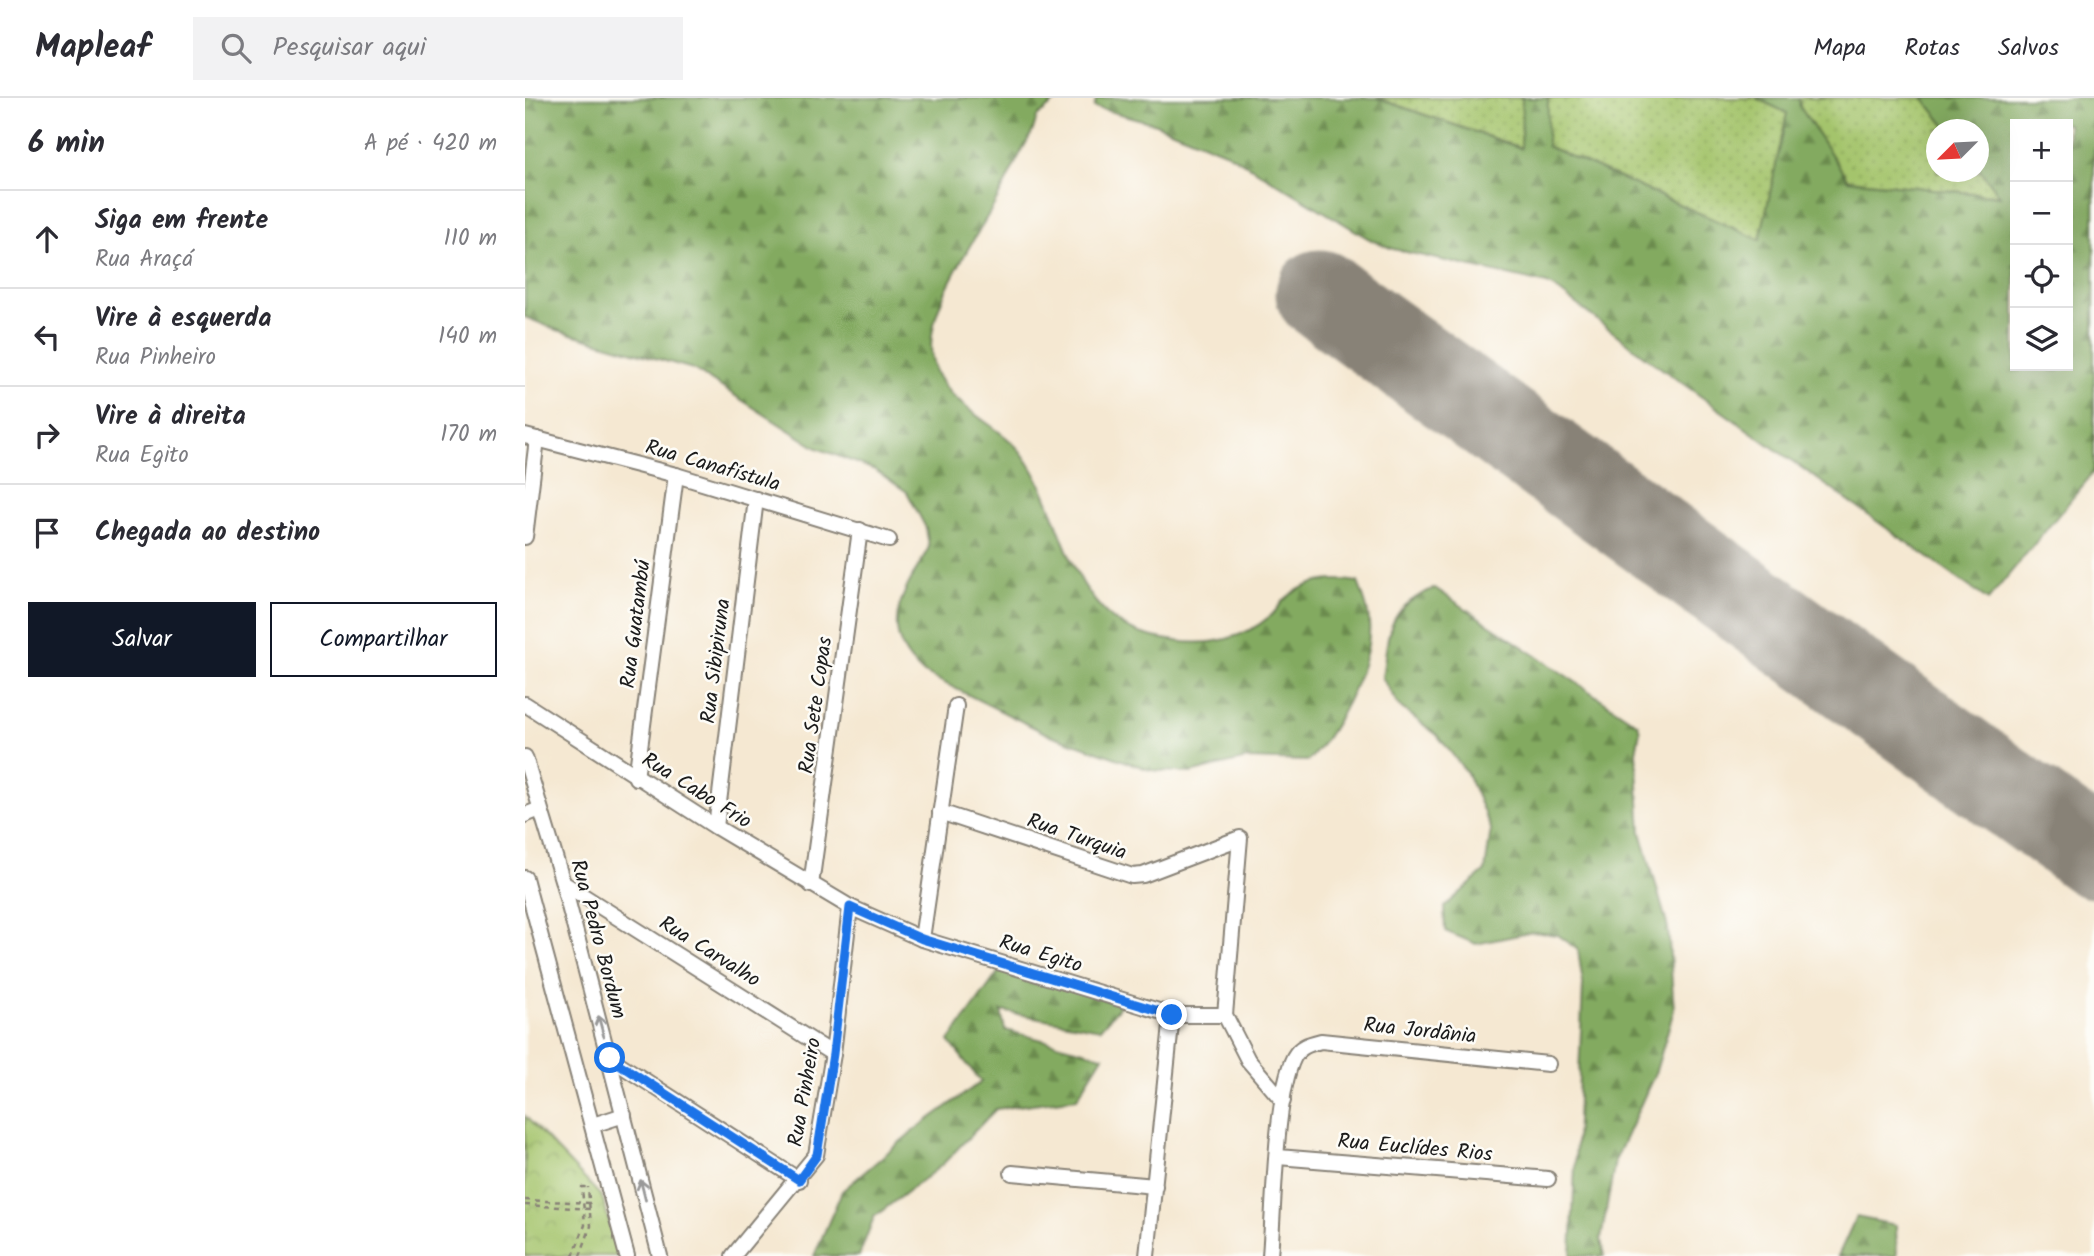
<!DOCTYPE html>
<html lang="pt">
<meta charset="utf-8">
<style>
body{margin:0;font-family:Kalam,sans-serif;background:#f2f2f3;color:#2b2b33}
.controls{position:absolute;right:21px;top:21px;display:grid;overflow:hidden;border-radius:0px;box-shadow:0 7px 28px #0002}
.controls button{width:63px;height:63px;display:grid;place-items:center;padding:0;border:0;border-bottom:2px solid #e1e1e2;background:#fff;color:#2b2b33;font:35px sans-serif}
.compass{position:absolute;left:1401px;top:21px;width:63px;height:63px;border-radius:50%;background:#fff;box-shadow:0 7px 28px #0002;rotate:246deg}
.stop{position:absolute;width:21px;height:21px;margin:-16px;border:5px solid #1a73e8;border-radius:50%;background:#fff}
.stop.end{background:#1a73e8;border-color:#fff;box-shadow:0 2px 7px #0008}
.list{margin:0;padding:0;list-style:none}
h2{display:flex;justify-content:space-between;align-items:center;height:91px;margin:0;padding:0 28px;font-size:30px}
h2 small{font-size:23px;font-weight:400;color:#7c7c81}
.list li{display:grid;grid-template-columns:46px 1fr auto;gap:21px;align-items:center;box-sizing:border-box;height:98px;padding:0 28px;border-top:2px solid #e1e1e2}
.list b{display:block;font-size:26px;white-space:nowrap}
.list p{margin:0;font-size:23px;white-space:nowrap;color:#7c7c81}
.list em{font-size:23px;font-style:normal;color:#7c7c81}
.actions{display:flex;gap:14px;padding:21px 28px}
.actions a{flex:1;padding:16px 0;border:2px solid #111827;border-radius:0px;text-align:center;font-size:24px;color:#111827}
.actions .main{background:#111827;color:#fff}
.icon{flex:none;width:38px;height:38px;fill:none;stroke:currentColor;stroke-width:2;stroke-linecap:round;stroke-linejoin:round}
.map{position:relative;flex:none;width:1569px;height:1158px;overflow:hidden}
header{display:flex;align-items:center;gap:42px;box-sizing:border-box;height:98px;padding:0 35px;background:#fff;border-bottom:2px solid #e1e1e2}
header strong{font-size:33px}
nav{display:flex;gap:38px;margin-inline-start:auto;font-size:24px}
.search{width:490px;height:63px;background:#f2f2f3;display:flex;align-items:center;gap:18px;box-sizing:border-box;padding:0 24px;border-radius:0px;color:#7c7c81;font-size:26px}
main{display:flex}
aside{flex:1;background:#fff}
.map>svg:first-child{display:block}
.grass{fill:url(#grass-dots);stroke:#607044;stroke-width:2}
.forest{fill:url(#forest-firs);stroke:#50633e;stroke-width:2;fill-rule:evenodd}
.park{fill:url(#park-crowns);stroke:#607044;stroke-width:2}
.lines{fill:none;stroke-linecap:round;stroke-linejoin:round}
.runway{stroke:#888277;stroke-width:89}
.minor-casing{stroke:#888277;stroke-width:18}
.path{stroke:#888277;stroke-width:2.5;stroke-dasharray:5 5;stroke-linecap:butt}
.minor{stroke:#fff;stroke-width:14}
.oneway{stroke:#999}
.route{stroke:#1a73e8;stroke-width:9}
.labels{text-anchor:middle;stroke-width:5;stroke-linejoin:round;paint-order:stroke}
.street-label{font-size:21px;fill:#1c1c1c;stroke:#fdfcf7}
</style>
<header>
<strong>Mapleaf</strong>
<div class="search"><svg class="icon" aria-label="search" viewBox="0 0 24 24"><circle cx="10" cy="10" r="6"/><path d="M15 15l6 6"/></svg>Pesquisar aqui</div>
<nav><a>Mapa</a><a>Rotas</a><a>Salvos</a></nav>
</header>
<main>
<aside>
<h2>6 min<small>A pé · 420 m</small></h2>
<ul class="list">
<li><svg class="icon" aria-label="ahead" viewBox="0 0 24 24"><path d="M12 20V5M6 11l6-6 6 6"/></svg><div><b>Siga em frente</b><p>Rua Araçá</p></div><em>110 m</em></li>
<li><svg class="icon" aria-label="left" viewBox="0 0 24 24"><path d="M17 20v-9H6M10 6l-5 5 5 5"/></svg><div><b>Vire à esquerda</b><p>Rua Pinheiro</p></div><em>140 m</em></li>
<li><svg class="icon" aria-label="right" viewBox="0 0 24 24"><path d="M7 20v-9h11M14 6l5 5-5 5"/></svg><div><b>Vire à direita</b><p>Rua Egito</p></div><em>170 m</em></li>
<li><svg class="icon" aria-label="arrive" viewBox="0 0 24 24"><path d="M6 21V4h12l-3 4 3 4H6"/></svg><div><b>Chegada ao destino</b></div></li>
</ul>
<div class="actions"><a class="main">Salvar</a><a>Compartilhar</a></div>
</aside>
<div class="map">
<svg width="1569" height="1158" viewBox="0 0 1569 1158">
<defs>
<pattern id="grass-dots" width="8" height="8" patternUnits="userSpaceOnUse" patternTransform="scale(1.75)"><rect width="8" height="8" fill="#a4c46c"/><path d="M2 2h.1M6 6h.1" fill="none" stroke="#8da85d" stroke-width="1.8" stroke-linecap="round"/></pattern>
<pattern id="forest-firs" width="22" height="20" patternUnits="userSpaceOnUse" patternTransform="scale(1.75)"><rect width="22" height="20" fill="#83aa60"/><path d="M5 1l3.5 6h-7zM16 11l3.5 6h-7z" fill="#6a8a4e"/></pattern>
<pattern id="park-crowns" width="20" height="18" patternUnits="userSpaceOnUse" patternTransform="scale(1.75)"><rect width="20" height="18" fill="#a4c46c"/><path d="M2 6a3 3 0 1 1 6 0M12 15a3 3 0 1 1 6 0" fill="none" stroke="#8da85d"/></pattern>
</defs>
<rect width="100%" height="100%" fill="#fdfcf7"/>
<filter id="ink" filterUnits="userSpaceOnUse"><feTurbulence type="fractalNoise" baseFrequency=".0143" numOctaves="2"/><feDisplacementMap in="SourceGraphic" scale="14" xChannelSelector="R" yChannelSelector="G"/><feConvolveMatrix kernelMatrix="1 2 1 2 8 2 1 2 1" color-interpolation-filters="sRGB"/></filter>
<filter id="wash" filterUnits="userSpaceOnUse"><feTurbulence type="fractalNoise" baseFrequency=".00686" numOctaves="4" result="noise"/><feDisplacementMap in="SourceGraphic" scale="28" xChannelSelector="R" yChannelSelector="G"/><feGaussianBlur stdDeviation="1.57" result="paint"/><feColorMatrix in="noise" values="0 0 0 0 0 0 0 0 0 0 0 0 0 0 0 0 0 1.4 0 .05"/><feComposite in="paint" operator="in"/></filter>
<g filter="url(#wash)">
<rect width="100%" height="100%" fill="#f5e8d2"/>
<g class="grass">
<polygon points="851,0 997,0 997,50"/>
<polygon points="1023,0 1231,0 1263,15 1235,142 1021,48"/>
<polygon points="1274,0 1398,0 1423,31 1412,32 1412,74 1454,74 1454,70 1476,98 1323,82 1275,9"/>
</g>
<g class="forest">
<path d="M0,0H535L512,19L507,35C493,57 483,82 470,105C448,146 399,211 407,260C414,307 474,323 499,358C533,405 538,472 579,513C597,532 626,540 651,543C685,548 719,541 745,518C751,514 754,507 759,502C780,483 806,479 833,484C840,502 846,518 844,537C842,575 808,637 783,663L722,661L665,675L625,672L520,635L397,574C349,530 380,494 404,449L401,430L382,394L350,372L292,350L168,271L32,232L0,219Z"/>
<path d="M572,0H851L996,50L997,0H1023L1022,48L1235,142L1262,15L1231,0H1274L1275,9L1323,82L1475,98L1454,70V32L1423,31L1398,0H1569V374L1463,502L1126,263L1034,193L1022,186L868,151L846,142L702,55L628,25L569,9ZM1543,26V268H1490V26Z"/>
<path d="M910,490L1113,626L1115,633L1111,654L1116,734L1143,830L1149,912L1131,973L1090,1063L1076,1141L1079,1158H1046L1058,886L1053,852L1033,837L1008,834L951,846L920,833L919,809L960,773L966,731L942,675L912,637L874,608L857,580C864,533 861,510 910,490Z"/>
<polygon points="478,868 596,907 575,931 476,913 480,932 578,958 552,1000 471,1011 417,1067 349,1119 334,1158 289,1158 317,1093 388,1033 456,984 424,943"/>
<polygon points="1331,1119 1371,1127 1372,1158 1313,1158"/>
</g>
<polygon class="park" points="0,1018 77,1099 94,1158 0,1158"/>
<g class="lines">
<polyline class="runway" points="795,196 1569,756"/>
</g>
</g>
<g filter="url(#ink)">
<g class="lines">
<g class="minor-casing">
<g id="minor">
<polyline points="0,338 151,377 364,442"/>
<polyline points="0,439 12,341"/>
<polyline points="0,606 191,729 325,809 397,841 647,917 700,917"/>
<polyline points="0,659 38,785 135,1158"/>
<polyline points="111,680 151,377"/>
<polyline points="415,714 607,778 618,777 715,740 700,917 723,962 758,1003"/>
<polyline points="0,717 15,711"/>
<polyline points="191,729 231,401"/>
<polyline points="0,780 102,1158"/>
<polyline points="38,785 308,956"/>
<polyline points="286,787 335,432"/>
<polyline points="397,841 431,608"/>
<polyline points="85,960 274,1082"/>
<polyline points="68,1027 99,1017"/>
<polyline points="753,1059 1023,1081"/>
<polyline points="487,1075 630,1088"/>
<polyline points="208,1158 291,1057 308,956 325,809"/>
<polyline points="622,1158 647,917"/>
<path d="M745,1158C749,1112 750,996 769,959C775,948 784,946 796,943L1023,966"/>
</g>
</g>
<g class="path">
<polyline points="0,1102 65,1105"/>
<polyline points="0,1107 66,1111"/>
<polyline points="48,1158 60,1127 57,1089 63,1089"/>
<polyline points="55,1158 66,1128 63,1089"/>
</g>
<use href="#minor" class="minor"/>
</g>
<defs><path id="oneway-shaft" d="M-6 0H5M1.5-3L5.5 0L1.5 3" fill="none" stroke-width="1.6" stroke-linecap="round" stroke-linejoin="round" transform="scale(1.75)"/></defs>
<g class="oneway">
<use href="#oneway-shaft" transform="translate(76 928) rotate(-105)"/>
<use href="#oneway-shaft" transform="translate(118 1092) rotate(-104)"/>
</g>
</g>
<g class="lines" filter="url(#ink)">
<polyline class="route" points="85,960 274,1082 292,1057 308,956 325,809 397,841 647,917"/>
</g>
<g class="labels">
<g class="street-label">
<text transform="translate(188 367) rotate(16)" y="7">Rua Canafístula</text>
<text transform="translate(110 526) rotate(-83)" y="7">Rua Guatambú</text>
<text transform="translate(190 563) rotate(-83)" y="7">Rua Sibipiruna</text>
<text transform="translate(290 607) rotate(-82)" y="7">Rua Sete Copas</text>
<text transform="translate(172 692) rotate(32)" y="7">Rua Cabo Frio</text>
<text transform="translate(552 738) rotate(19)" y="7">Rua Turquia</text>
<text transform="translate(74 841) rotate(75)" y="7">Rua Pedro Bordum</text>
<text transform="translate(185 853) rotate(32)" y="7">Rua Carvalho</text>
<text transform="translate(516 855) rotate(17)" y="7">Rua Egito</text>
<text transform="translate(895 932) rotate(6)" y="7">Rua Jordânia</text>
<text transform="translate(279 994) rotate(-80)" y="7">Rua Pinheiro</text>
<text transform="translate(890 1049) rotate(5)" y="7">Rua Euclídes Rios</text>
</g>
</g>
</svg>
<div class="controls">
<button>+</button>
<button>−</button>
<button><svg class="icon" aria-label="locate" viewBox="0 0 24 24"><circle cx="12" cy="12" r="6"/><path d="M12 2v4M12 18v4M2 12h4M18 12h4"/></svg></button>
<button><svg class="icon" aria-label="layers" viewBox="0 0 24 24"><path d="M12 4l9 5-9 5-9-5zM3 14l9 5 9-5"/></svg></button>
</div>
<svg class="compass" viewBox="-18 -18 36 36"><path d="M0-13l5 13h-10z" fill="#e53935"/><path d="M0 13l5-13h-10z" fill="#7c7c81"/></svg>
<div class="stop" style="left:85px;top:960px"></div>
<div class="stop end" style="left:647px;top:917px"></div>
</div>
</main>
